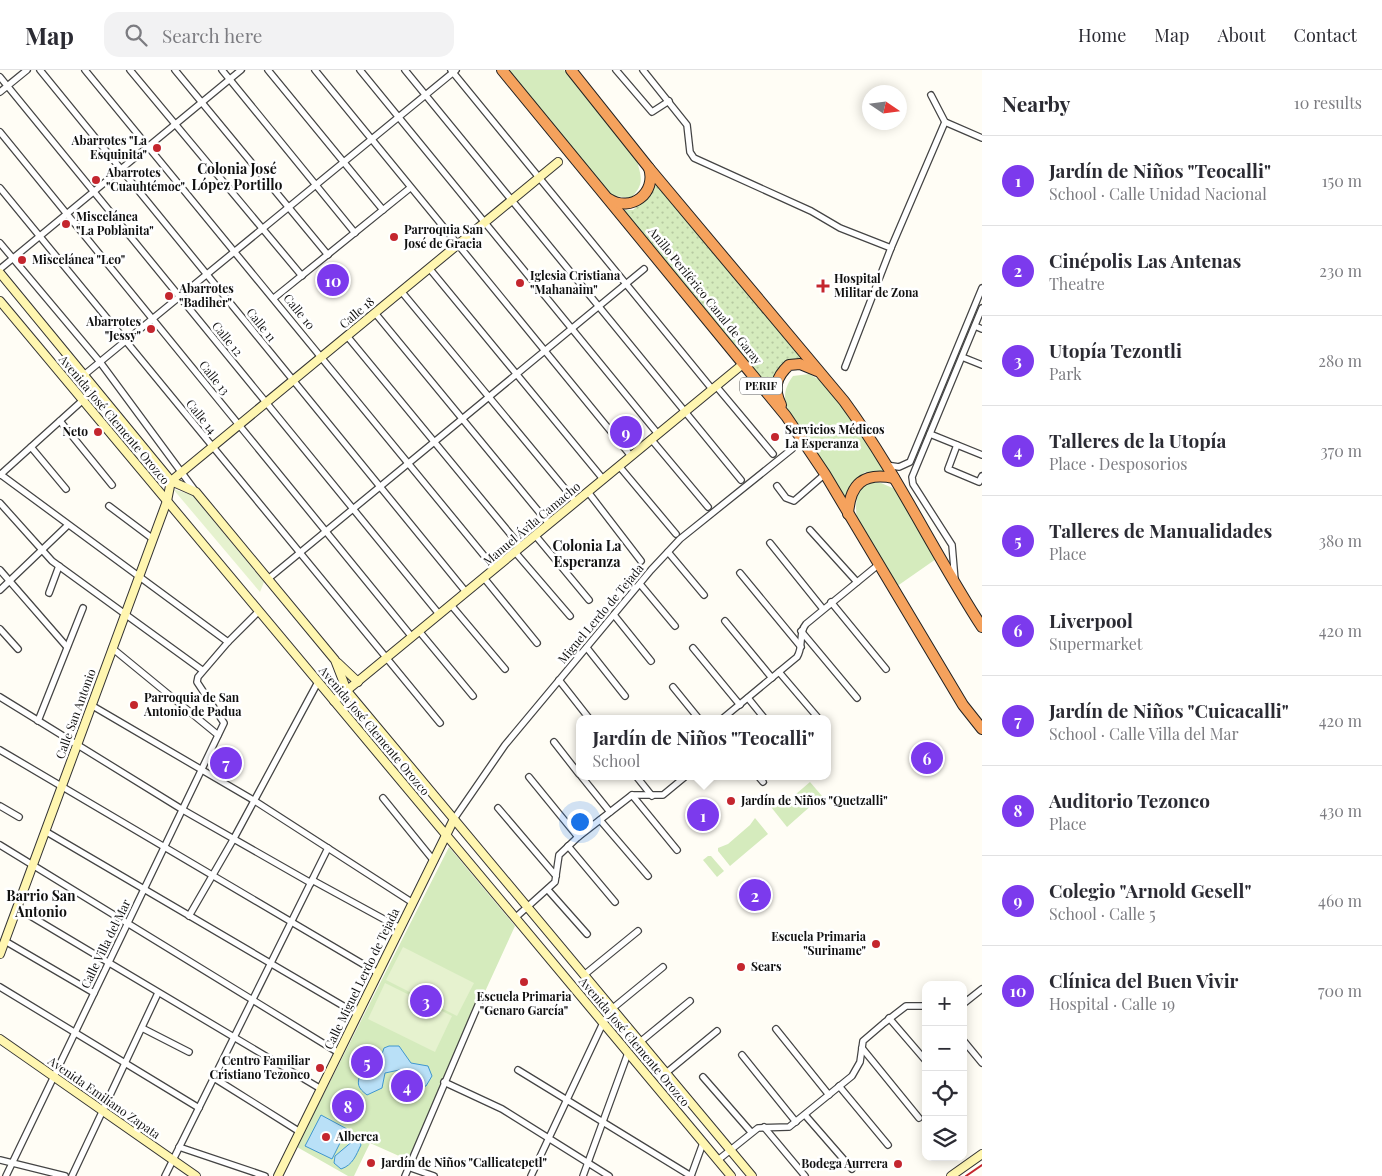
<!DOCTYPE html>
<meta charset="utf-8">
<style>
body{margin:0;font-family:"Playfair Display",serif;background:#f2f2f3;color:#2b2b33}
.controls{position:absolute;right:15px;bottom:15px;display:grid;overflow:hidden;border-radius:10px;box-shadow:0 2px 12px #0003}
.controls button{width:45px;height:45px;display:grid;place-items:center;padding:0;border:0;border-bottom:1px solid #e1e1e2;background:#fff;color:#2b2b33;font:25px sans-serif}
.compass{position:absolute;left:862px;top:15px;width:45px;height:45px;border-radius:50%;background:#fff;box-shadow:0 2px 12px #0003;rotate:103deg}
.you{position:absolute;left:579px;top:751px;width:18px;height:18px;margin:-12px;border:4px solid #fff;border-radius:50%;background:#1a73e8;box-shadow:0 0 0 8px #1a73e833}
.badge{display:grid;place-items:center;width:32px;height:32px;border-radius:50%;background:#7c3aed;color:#fff;font-size:16px;font-weight:700}
.pin{position:absolute;translate:-50% -50%;border:2px solid #fff;box-shadow:0 1px 5px #0006}
.popup{position:absolute;left:576px;top:645px;width:255px;height:65px;box-sizing:border-box;display:grid;place-content:center;border-radius:10px;background:#fff;filter:drop-shadow(0 1px 4px #0005);font-size:16px;white-space:nowrap;color:#7c7c81}
.popup b{font-size:19px;color:#2b2b33}
.popup::after{content:'';position:absolute;left:50%;top:100%;margin-left:-10px;border:10px solid transparent;border-top-color:#fff}
.list{margin:0;padding:0;list-style:none}
h2{display:flex;justify-content:space-between;align-items:center;height:65px;margin:0;padding:0 20px;font-size:21px}
h2 small{font-size:16px;font-weight:400;color:#7c7c81}
.list li{display:grid;grid-template-columns:32px 1fr auto;gap:15px;align-items:center;box-sizing:border-box;height:90px;padding:0 20px;border-top:1px solid #e1e1e2}
.list b{display:block;font-size:19px;white-space:nowrap}
.list p{margin:0;font-size:16px;white-space:nowrap;color:#7c7c81}
.list em{font-size:16px;font-style:normal;color:#7c7c81}
.icon{flex:none;width:28px;height:28px;fill:none;stroke:currentColor;stroke-width:2;stroke-linecap:round;stroke-linejoin:round}
.map{position:relative;flex:none;width:982px;height:1106px;overflow:hidden}
header{display:flex;align-items:center;gap:30px;box-sizing:border-box;height:70px;padding:0 25px;background:#fff;border-bottom:1px solid #e1e1e2}
header strong{font-size:24px}
nav{display:flex;gap:28px;margin-inline-start:auto;font-size:18px}
.search{width:350px;height:45px;background:#f2f2f3;display:flex;align-items:center;gap:12px;box-sizing:border-box;padding:0 18px;border-radius:15px;color:#7c7c81;font-size:19px}
main{display:flex}
aside{flex:1;background:#fff}
.map>svg:first-child{display:block}
.grass{fill:url(#grass-dots)}
.park{fill:#d5ebbd}
.pitch{fill:#e6f2cf}
.water{fill:#b9e0f7;stroke:#3f96cf}
.lines{fill:none;stroke-linecap:round;stroke-linejoin:round}
.street-casing{stroke:#444;stroke-width:8}
.secondary-casing{stroke:#333;stroke-width:10}
.highway-casing{stroke:#222;stroke-width:12}
.street{stroke:#fff;stroke-width:5.5}
.secondary{stroke:#fff6b0;stroke-width:8}
.highway{stroke:#f5a25d;stroke-width:10}
.rail{stroke:#c4262e;stroke-width:2}
.poi-dot{fill:#c4262e;stroke:#fff;stroke-width:2}
.labels{text-anchor:middle;stroke-width:5;stroke-linejoin:round;paint-order:stroke}
.shield{fill:#fff;stroke:#585858;stroke-width:1}
.shield-label{font-size:11px;font-weight:bold;fill:#111}
.poi-label{font-size:12px;font-weight:bold;fill:#111;stroke:#fff;text-anchor:start}
.street-label{font-size:12px;fill:#111;stroke:#fff}
.neighbourhood-label{font-size:14px;font-weight:bold;fill:#111;stroke:#fff}
</style>
<header>
<strong>Map</strong>
<div class="search"><svg class="icon" aria-label="search" viewBox="0 0 24 24"><circle cx="10" cy="10" r="6"/><path d="M15 15l6 6"/></svg>Search here</div>
<nav><a>Home</a><a>Map</a><a>About</a><a>Contact</a></nav>
</header>
<main>
<div class="map">
<svg width="982" height="1106" viewBox="0 0 982 1106">
<defs>
<pattern id="grass-dots" width="8" height="8" patternUnits="userSpaceOnUse" patternTransform="scale(1.25)"><rect width="8" height="8" fill="#d5ebbd"/><path d="M2 2h.1M6 6h.1" fill="none" stroke="#b6c8a1" stroke-width="1.8" stroke-linecap="round"/></pattern>
</defs>
<rect width="100%" height="100%" fill="#fffdf5"/>
<path class="grass" d="M651,107L805,291L788,294L773,323L617,140H633C645,130 654,123 651,107Z"/>
<g class="park">
<path d="M502,0H564L637,91C642,109 644,114 631,128L607,125Z"/>
<path d="M809,304L823,312L864,366L887,404L884,402H865L852,415L846,431C831,409 786,352 785,327C785,319 788,313 793,306Z"/>
<path d="M866,412L881,413L895,419L936,489L893,519C876,491 838,442 866,412Z"/>
<polygon points="810,712 822,726 787,757 771,737 776,733 789,730"/>
<polygon points="755,748 768,764 730,796 718,781 718,778 728,774 750,755"/>
<polygon points="449,777 515,856 408,1090 370,1073 354,1106 348,1106 297,1077"/>
<polygon points="708,786 711,786 724,801 717,807 703,790"/>
</g>
<g class="pitch">
<polygon points="173,419 192,425 264,512 260,522"/>
<polygon points="403,877 474,913 457,946 386,910"/>
<polygon points="385,913 452,946 435,982 368,949"/>
</g>
<g class="water">
<path d="M389,976H399L411,993L428,996L432,1006L426,1016C406,1020 412,1009 404,999L385,1003L382,1018L367,1025C358,1018 356,1014 361,1003L378,996L384,978Z"/>
<polygon points="321,1045 347,1059 332,1089 305,1076"/>
<path d="M354,1070H359L361,1075C356,1085 353,1095 341,1099L334,1093L335,1086Z"/>
</g>
<g class="lines">
<g class="street-casing">
<g id="street">
<polyline points="40,0 466,522"/>
<polyline points="85,0 495,499"/>
<polyline points="130,0 302,206"/>
<polyline points="175,0 328,185"/>
<polyline points="222,0 355,163"/>
<polyline points="268,0 383,140"/>
<polyline points="315,0 631,386"/>
<polyline points="360,0 658,364"/>
<polyline points="405,0 741,410"/>
<polyline points="451,0 712,319"/>
<polyline points="616,0 652,42 669,31"/>
<polyline points="643,0 687,55 690,82 694,88 811,141 840,158 891,178"/>
<polyline points="0,7 439,544"/>
<polyline points="0,22 27,0"/>
<polyline points="931,25 945,52 982,68"/>
<polyline points="0,62 412,567"/>
<polyline points="0,118 440,653"/>
<polyline points="0,173 100,292 196,422"/>
<polyline points="429,198 603,409"/>
<polyline points="0,199 241,0"/>
<polyline points="401,221 576,432"/>
<polyline points="274,228 410,118"/>
<polyline points="375,243 549,454"/>
<polyline points="975,256 982,259"/>
<polyline points="347,266 521,477"/>
<polyline points="962,287 982,295"/>
<polyline points="845,297 891,178 945,52"/>
<polyline points="84,305 456,0"/>
<polyline points="716,316 773,384"/>
<polyline points="60,351 112,415"/>
<polyline points="930,364 982,385"/>
<polyline points="651,369 708,437"/>
<polyline points="957,375 948,399 979,412 982,406"/>
<polyline points="31,377 66,419"/>
<polyline points="886,395 899,397 910,392 982,218"/>
<polyline points="619,396 676,464"/>
<polyline points="0,404 228,572"/>
<polyline points="0,405 83,330"/>
<polyline points="777,416 786,428 794,431 825,404"/>
<polyline points="588,422 641,491"/>
<polyline points="0,433 52,491 202,600"/>
<polyline points="109,436 153,469"/>
<polyline points="810,460 857,512"/>
<polyline points="535,465 589,530"/>
<polyline points="770,473 823,539"/>
<polyline points="515,482 570,546"/>
<polyline points="668,482 704,525"/>
<polyline points="0,500 67,577"/>
<polyline points="740,503 801,577"/>
<polyline points="484,508 537,573"/>
<polyline points="268,509 644,199"/>
<polyline points="955,510 952,475 913,414 912,407 982,238"/>
<polyline points="640,514 675,556"/>
<polyline points="0,520 68,455"/>
<polyline points="49,523 59,496"/>
<polyline points="831,532 886,599"/>
<polyline points="451,535 505,599"/>
<polyline points="614,545 651,591"/>
<polyline points="725,551 772,608"/>
<polyline points="0,559 18,579"/>
<polyline points="419,561 473,626"/>
<polyline points="801,561 857,628"/>
<polyline points="112,578 218,665"/>
<polyline points="587,578 625,626"/>
<polyline points="693,578 740,635"/>
<polyline points="779,602 819,649"/>
<polyline points="559,610 588,647"/>
<polyline points="673,617 699,649"/>
<polyline points="0,627 183,740 311,813"/>
<polyline points="748,628 765,649"/>
<polyline points="91,635 255,731 413,833"/>
<path d="M722,649L797,587C804,576 798,563 806,554L878,495"/>
<polyline points="38,651 83,538"/>
<polyline points="554,672 579,704"/>
<polyline points="0,680 378,903"/>
<polyline points="581,706 610,742"/>
<polyline points="636,706 652,726"/>
<polyline points="758,706 763,712"/>
<polyline points="529,707 578,767"/>
<polyline points="632,725 677,780"/>
<polyline points="383,728 434,791"/>
<polyline points="0,736 19,747"/>
<polyline points="498,738 556,806"/>
<polyline points="454,749 505,675 651,500 680,469 792,379"/>
<polyline points="600,750 648,806"/>
<polyline points="45,761 357,944"/>
<polyline points="0,775 339,983"/>
<polyline points="568,776 615,832"/>
<polyline points="312,810 400,858"/>
<polyline points="548,820 587,864"/>
<polyline points="17,838 321,1019"/>
<polyline points="189,846 233,770 318,612"/>
<polyline points="515,848 555,812 559,785 578,767 632,725 663,725 686,706"/>
<polyline points="5,871 94,923"/>
<polyline points="584,905 638,861"/>
<polyline points="0,917 199,1038"/>
<polyline points="963,934 982,919"/>
<polyline points="613,938 663,897"/>
<polyline points="889,948 926,991"/>
<polyline points="142,958 189,982"/>
<polyline points="776,959 829,1025"/>
<polyline points="963,970 982,993"/>
<polyline points="640,972 690,931"/>
<polyline points="862,978 919,1048"/>
<polyline points="742,985 796,1052"/>
<polyline points="518,1000 691,1106"/>
<polyline points="666,1003 717,961"/>
<polyline points="703,1007 751,1062"/>
<polyline points="214,1008 300,1062"/>
<polyline points="444,1012 502,1039 609,1106"/>
<polyline points="839,1016 888,1075"/>
<polyline points="805,1045 852,1099"/>
<polyline points="764,1057 805,1106"/>
<polyline points="179,1077 265,1106"/>
<polyline points="0,1090 65,1106"/>
<polyline points="718,1090 758,1058 789,1057 852,1006 860,992 863,971 884,953 906,936 926,936"/>
<polyline points="408,1097 434,1106"/>
<polyline points="6,1106 224,653 197,612 198,607 228,572 259,541"/>
<polyline points="72,1106 158,923"/>
<polyline points="165,1106 328,778"/>
<polyline points="405,1106 482,926"/>
<polyline points="531,1106 603,953"/>
<polyline points="583,1106 628,983"/>
<polyline points="691,1106 703,1073"/>
</g>
</g>
<g class="secondary-casing">
<g id="secondary">
<polyline points="0,203 171,411 196,422 335,590 347,621 752,1106"/>
<polyline points="0,231 731,1106"/>
<polyline points="338,593 358,612"/>
<polyline points="334,631 743,294"/>
<polyline points="0,884 167,431 171,411 558,92"/>
<polyline points="0,969 196,1106"/>
<polyline points="278,1106 454,749"/>
<polyline points="951,1106 982,1084"/>
</g>
</g>
<g class="highway-casing">
<g id="highway">
<polyline points="502,0 786,346 825,404 963,635 982,659"/>
<path d="M571,0L649,98L844,331C896,402 934,483 982,557"/>
<path d="M609,129C631,143 657,123 649,98"/>
<path d="M781,335C773,318 776,307 789,295L800,294L817,301"/>
<path d="M848,444C850,414 863,402 894,408"/>
</g>
</g>
<use href="#street" class="street"/>
<use href="#secondary" class="secondary"/>
<use href="#highway" class="highway"/>
<polyline class="rail" points="966,1106 982,1095"/>
</g>
<g class="poi-dot">
<circle cx="157" cy="78" r="5"/>
<circle cx="96" cy="110" r="5"/>
<circle cx="66" cy="154" r="5"/>
<circle cx="394" cy="167" r="5"/>
<circle cx="22" cy="190" r="5"/>
<circle cx="520" cy="213" r="5"/>
<path d="M820.5 208.5h5v5h5v5h-5v5h-5v-5h-5v-5h5z"/>
<circle cx="169" cy="226" r="5"/>
<circle cx="151" cy="259" r="5"/>
<circle cx="98" cy="362" r="5"/>
<circle cx="775" cy="367" r="5"/>
<circle cx="134" cy="635" r="5"/>
<circle cx="731" cy="731" r="5"/>
<circle cx="876" cy="874" r="5"/>
<circle cx="741" cy="897" r="5"/>
<circle cx="524" cy="912" r="5"/>
<circle cx="320" cy="998" r="5"/>
<circle cx="326" cy="1067" r="5"/>
<circle cx="371" cy="1093" r="5"/>
<circle cx="898" cy="1094" r="5"/>
</g>
<g class="labels">
<rect class="shield" x="740" y="307.5" width="42" height="17" rx="4"/>
<g class="shield-label">
<text x="761" y="320">PERIF</text>
</g>
<g class="poi-label">
<text x="147" y="75" text-anchor="end">Abarrotes "La<tspan x="147" dy="14">Esquinita"</tspan></text>
<text x="106" y="107">Abarrotes<tspan x="106" dy="14">"Cuauhtémoc"</tspan></text>
<text x="76" y="151">Miscelánea<tspan x="76" dy="14">"La Poblanita"</tspan></text>
<text x="404" y="164">Parroquia San<tspan x="404" dy="14">José de Gracia</tspan></text>
<text x="32" y="194">Miscelánea "Leo"</text>
<text x="530" y="210">Iglesia Cristiana<tspan x="530" dy="14">"Mahanaim"</tspan></text>
<text x="834" y="213">Hospital<tspan x="834" dy="14">Militar de Zona</tspan></text>
<text x="179" y="223">Abarrotes<tspan x="179" dy="14">"Badiher"</tspan></text>
<text x="141" y="256" text-anchor="end">Abarrotes<tspan x="141" dy="14">"Jessy"</tspan></text>
<text x="785" y="364">Servicios Médicos<tspan x="785" dy="14">La Esperanza</tspan></text>
<text x="88" y="366" text-anchor="end">Neto</text>
<text x="144" y="632">Parroquia de San<tspan x="144" dy="14">Antonio de Padua</tspan></text>
<text x="741" y="735">Jardín de Niños "Quetzalli"</text>
<text x="866" y="871" text-anchor="end">Escuela Primaria<tspan x="866" dy="14">"Suriname"</tspan></text>
<text x="751" y="901">Sears</text>
<text x="524" y="931" text-anchor="middle">Escuela Primaria<tspan x="524" dy="14">"Genaro García"</tspan></text>
<text x="310" y="995" text-anchor="end">Centro Familiar<tspan x="310" dy="14">Cristiano Tezonco</tspan></text>
<text x="336" y="1071">Alberca</text>
<text x="381" y="1097">Jardín de Niños "Callicatepetl"</text>
<text x="888" y="1098" text-anchor="end">Bodega Aurrera</text>
</g>
<g class="street-label">
<text transform="translate(705 226) rotate(51)" y="4">Anillo Periférico Canal de Garay</text>
<text transform="translate(299 242) rotate(51)" y="4">Calle 10</text>
<text transform="translate(357 243) rotate(-40)" y="4">Calle 18</text>
<text transform="translate(261 255) rotate(51)" y="4">Calle 11</text>
<text transform="translate(227 269) rotate(51)" y="4">Calle 12</text>
<text transform="translate(214 308) rotate(51)" y="4">Calle 13</text>
<text transform="translate(201 347) rotate(51)" y="4">Calle 14</text>
<text transform="translate(114 350) rotate(50)" y="4">Avenida José Clemente Orozco</text>
<text transform="translate(532 454) rotate(-40)" y="4">Manuel Ávila Camacho</text>
<text transform="translate(601 544) rotate(-50)" y="4">Miguel Lerdo de Tejada</text>
<text transform="translate(76 644) rotate(-70)" y="4">Calle San Antonio</text>
<text transform="translate(374 661) rotate(50)" y="4">Avenida José Clemente Orozco</text>
<text transform="translate(106 874) rotate(-64)" y="4">Calle Villa del Mar</text>
<text transform="translate(362 909) rotate(-64)" y="4">Calle Miguel Lerdo de Tejada</text>
<text transform="translate(634 972) rotate(50)" y="4">Avenida José Clemente Orozco</text>
<text transform="translate(104 1028) rotate(35)" y="4">Avenida Emiliano Zapata</text>
</g>
<g class="neighbourhood-label">
<text x="237" y="104">Colonia José<tspan x="237" dy="16">López Portillo</tspan></text>
<text x="587" y="481">Colonia La<tspan x="587" dy="16">Esperanza</tspan></text>
<text x="41" y="831">Barrio San<tspan x="41" dy="16">Antonio</tspan></text>
</g>
</g>
</svg>
<div class="controls">
<button>+</button>
<button>−</button>
<button><svg class="icon" aria-label="locate" viewBox="0 0 24 24"><circle cx="12" cy="12" r="6"/><path d="M12 2v4M12 18v4M2 12h4M18 12h4"/></svg></button>
<button><svg class="icon" aria-label="layers" viewBox="0 0 24 24"><path d="M12 4l9 5-9 5-9-5zM3 14l9 5 9-5"/></svg></button>
</div>
<svg class="compass" viewBox="-18 -18 36 36"><path d="M0-13l5 13h-10z" fill="#e53935"/><path d="M0 13l5-13h-10z" fill="#7c7c81"/></svg>
<div class="you"></div>
<div class="pin badge" style="left:703px;top:745px">1</div>
<div class="popup"><b>Jardín de Niños &quot;Teocalli&quot;</b>School</div>
<div class="pin badge" style="left:755px;top:825px">2</div>
<div class="pin badge" style="left:426px;top:931px">3</div>
<div class="pin badge" style="left:407px;top:1016px">4</div>
<div class="pin badge" style="left:367px;top:992px">5</div>
<div class="pin badge" style="left:927px;top:688px">6</div>
<div class="pin badge" style="left:226px;top:693px">7</div>
<div class="pin badge" style="left:348px;top:1036px">8</div>
<div class="pin badge" style="left:626px;top:362px">9</div>
<div class="pin badge" style="left:333px;top:210px">10</div>
</div>
<aside>
<h2>Nearby<small>10 results</small></h2>
<ul class="list">
<li><span class="badge">1</span><div><b>Jardín de Niños &quot;Teocalli&quot;</b><p>School · Calle Unidad Nacional</p></div><em>150 m</em></li>
<li><span class="badge">2</span><div><b>Cinépolis Las Antenas</b><p>Theatre</p></div><em>230 m</em></li>
<li><span class="badge">3</span><div><b>Utopía Tezontli</b><p>Park</p></div><em>280 m</em></li>
<li><span class="badge">4</span><div><b>Talleres de la Utopía</b><p>Place · Desposorios</p></div><em>370 m</em></li>
<li><span class="badge">5</span><div><b>Talleres de Manualidades</b><p>Place</p></div><em>380 m</em></li>
<li><span class="badge">6</span><div><b>Liverpool</b><p>Supermarket</p></div><em>420 m</em></li>
<li><span class="badge">7</span><div><b>Jardín de Niños &quot;Cuicacalli&quot;</b><p>School · Calle Villa del Mar</p></div><em>420 m</em></li>
<li><span class="badge">8</span><div><b>Auditorio Tezonco</b><p>Place</p></div><em>430 m</em></li>
<li><span class="badge">9</span><div><b>Colegio &quot;Arnold Gesell&quot;</b><p>School · Calle 5</p></div><em>460 m</em></li>
<li><span class="badge">10</span><div><b>Clínica del Buen Vivir</b><p>Hospital · Calle 19</p></div><em>700 m</em></li>
</ul>
</aside>
</main>
